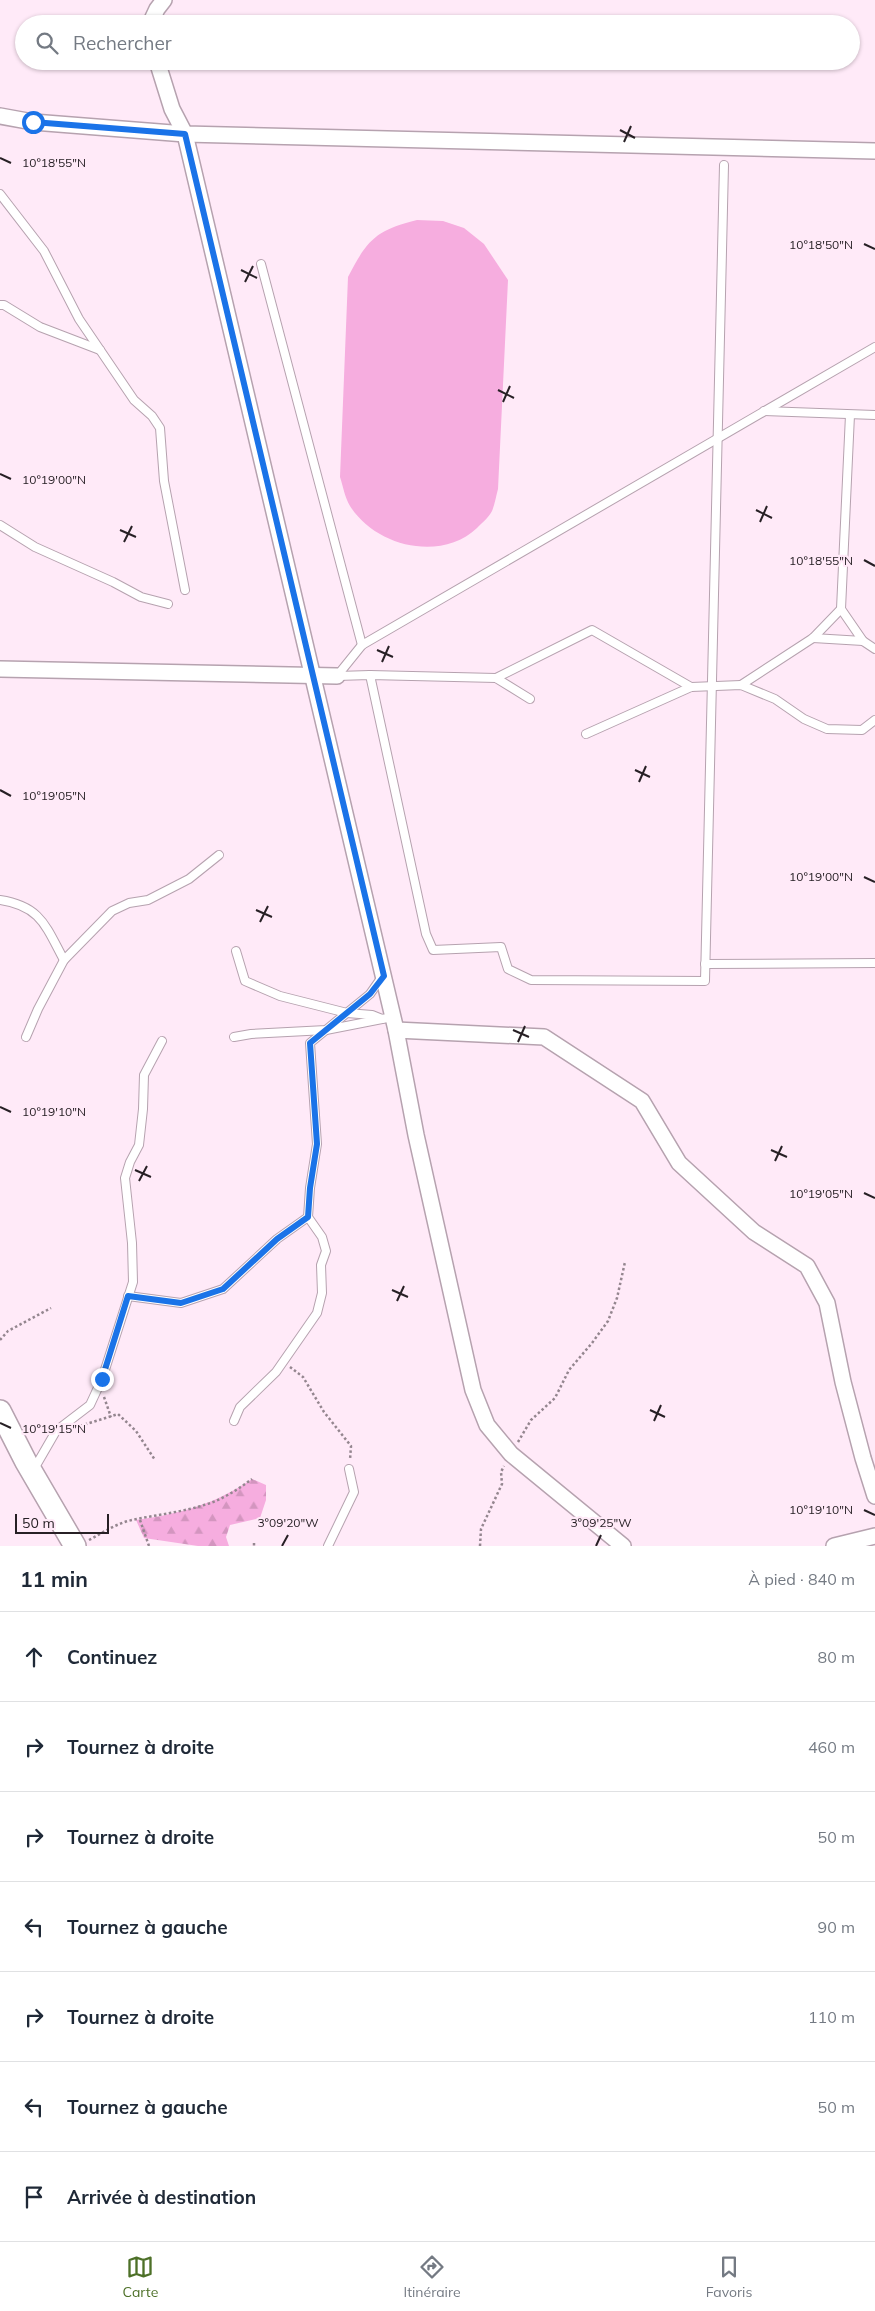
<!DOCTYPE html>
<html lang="fr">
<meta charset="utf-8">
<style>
body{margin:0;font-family:Mulish,sans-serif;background:#f6f6f7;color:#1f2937}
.scale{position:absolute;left:15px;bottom:12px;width:94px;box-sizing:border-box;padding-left:5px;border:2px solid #272025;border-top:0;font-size:14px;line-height:18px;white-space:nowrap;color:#272025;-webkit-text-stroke:4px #ffeaf8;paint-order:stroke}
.stop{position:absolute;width:15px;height:15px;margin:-11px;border:4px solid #1a73e8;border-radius:50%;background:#fff}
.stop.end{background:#1a73e8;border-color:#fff;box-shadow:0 1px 5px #0008}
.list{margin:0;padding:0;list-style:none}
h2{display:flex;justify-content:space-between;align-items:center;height:65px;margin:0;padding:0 20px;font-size:21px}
h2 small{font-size:16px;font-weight:400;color:#747a83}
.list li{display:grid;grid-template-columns:32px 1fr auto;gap:15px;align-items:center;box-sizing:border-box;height:90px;padding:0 20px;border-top:1px solid #e0e1e3}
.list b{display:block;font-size:19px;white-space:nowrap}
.list em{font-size:16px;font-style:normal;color:#747a83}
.icon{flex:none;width:28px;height:28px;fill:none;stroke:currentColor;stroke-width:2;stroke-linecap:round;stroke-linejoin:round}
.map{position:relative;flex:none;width:875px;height:1546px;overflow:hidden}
.search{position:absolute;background:#fff;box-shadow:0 1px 4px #0004;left:15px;right:15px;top:15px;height:55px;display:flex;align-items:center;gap:12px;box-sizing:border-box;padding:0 18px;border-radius:28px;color:#747a83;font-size:19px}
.sheet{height:695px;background:#fff}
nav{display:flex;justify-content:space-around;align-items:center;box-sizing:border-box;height:70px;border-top:1px solid #e0e1e3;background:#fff;font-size:14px;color:#747a83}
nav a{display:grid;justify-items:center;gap:2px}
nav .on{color:#4d7028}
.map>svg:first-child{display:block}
.forest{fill:url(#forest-firs)}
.green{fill:#f6addf}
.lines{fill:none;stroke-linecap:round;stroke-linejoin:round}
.service-casing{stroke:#b6a2af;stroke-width:10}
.minor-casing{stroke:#b6a2af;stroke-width:18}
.secondary-casing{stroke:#b6a2af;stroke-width:24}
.path{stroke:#94868f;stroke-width:2.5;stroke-dasharray:2.5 2.5;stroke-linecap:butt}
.service{stroke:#fff;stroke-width:8}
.minor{stroke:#fff;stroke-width:15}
.secondary{stroke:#fff;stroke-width:21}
.route{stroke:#1a73e8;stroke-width:6}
.ticks{fill:none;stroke:#272025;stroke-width:2}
.ticks-label{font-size:12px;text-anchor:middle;fill:#272025;stroke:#ffeaf8;stroke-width:4.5;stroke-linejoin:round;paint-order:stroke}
</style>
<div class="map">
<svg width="875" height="1546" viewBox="0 0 875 1546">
<defs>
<pattern id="forest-firs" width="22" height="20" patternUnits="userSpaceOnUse" patternTransform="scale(1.25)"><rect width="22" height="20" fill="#f6addf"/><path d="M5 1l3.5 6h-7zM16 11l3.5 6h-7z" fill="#d395bf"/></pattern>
</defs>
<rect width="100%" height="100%" fill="#ffeaf8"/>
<path class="forest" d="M252,1479L266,1485V1500L260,1518L230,1525L226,1537L229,1546H198L144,1538L136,1520C180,1514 215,1504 252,1479Z"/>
<path class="green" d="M417,220L443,221L464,228L484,244L508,280L498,489C496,496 495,504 492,511C489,517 482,523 477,528C441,562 376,547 350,506C345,498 343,486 340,477L348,277C367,240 376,230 417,220Z"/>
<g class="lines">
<g class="service-casing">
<g id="service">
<polyline points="0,194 44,251 79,319 134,400 152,416 160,428 164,481 185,590"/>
<polyline points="261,264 362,645"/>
<polyline points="0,305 4,305 40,327 100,350"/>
<polyline points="764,411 875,415"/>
<polyline points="850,415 841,609 863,641"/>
<polyline points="0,525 35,547 113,582 141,597 168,604"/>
<polyline points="813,638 863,641 875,649"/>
<polyline points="370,675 426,934 433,950 501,947 508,969 531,980 705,981 724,165"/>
<polyline points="337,676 362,645 875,347"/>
<polyline points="337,676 370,675 496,678 530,699"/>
<polyline points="496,678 592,630 691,687"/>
<polyline points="741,685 813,638 841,609"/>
<polyline points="586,734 691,687 741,685 775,699 804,719 827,729 862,730 875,720"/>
<path d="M0,900C41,906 46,927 64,960"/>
<polyline points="236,951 245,981 280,996 347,1013 372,1015 382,1019 393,1017"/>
<polyline points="705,964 875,963"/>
<polyline points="26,1037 38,1009 64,960 112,911 129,903 148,900 189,879 219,855"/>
<polyline points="234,1037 251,1034 326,1030 382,1019"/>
<polyline points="128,1296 181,1303 223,1289 277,1239 308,1217"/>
<polyline points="234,1421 240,1407 276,1372 317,1313 322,1293 321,1265 326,1251 322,1237 308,1217 310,1188 317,1144 310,1043 370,994 382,977"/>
<polyline points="34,1469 56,1431 90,1405 102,1379 133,1282 132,1243 125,1178 130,1162 139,1145 143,1109 144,1075 162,1041"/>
<polyline points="328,1546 354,1492 349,1469"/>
</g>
</g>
<g class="minor-casing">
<g id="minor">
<polyline points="150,24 157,9 164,0"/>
<polyline points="157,61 172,109 185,134 396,1030 416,1135 473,1390 487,1425 511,1454 623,1546"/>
<polyline points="0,116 33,122 185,134 875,151"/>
<polyline points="0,669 337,676"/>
<polyline points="396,1030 544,1037 642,1101 679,1163 754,1232 807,1266 827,1303 843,1382 863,1458 875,1496"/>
<polyline points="834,1546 875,1536"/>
</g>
</g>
<g class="secondary-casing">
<polyline id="secondary" points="0,1411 26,1462 75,1546"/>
</g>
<g class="path">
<polyline points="0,1340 8,1331 51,1308"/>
<polyline points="290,1367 303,1377 324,1412 351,1446 350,1460"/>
<polyline points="104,1397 111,1417"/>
<polyline points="80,1426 118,1414 136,1431 155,1460"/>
<polyline points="518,1442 531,1420 555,1398 569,1370 592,1343 608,1321 617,1298 625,1262"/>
<polyline points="140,1520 149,1546"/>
<path d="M89,1540C102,1533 114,1525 128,1521C153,1515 179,1513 204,1505C222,1500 237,1490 252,1479"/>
<polyline points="254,1543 254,1546"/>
<polyline points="480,1546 481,1529 502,1484 501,1472 504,1466"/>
</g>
<use href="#service" class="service"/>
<use href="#minor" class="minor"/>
<use href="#secondary" class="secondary"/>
</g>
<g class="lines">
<polyline class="route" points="33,122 185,134 384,976 370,994 310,1043 317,1144 310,1188 308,1217 277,1239 223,1289 181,1303 128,1296 102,1379"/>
</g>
<path class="ticks" d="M620,130L635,138M624,142L631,126M0,158L11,163M864,244L875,249M241,270L257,278M245,282L253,266M498,390L514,398M503,402L510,386M0,474L11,479M756,510L772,518M760,522L767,506M120,530L136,537M124,542L132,526M864,560L875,566M377,650L393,657M382,662L389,646M635,770L650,777M639,782L646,766M0,790L11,796M864,877L875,882M256,910L272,917M260,922L268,906M513,1030L529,1037M518,1042L525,1026M0,1107L11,1112M771,1150L787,1157M775,1161L782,1146M135,1170L151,1177M139,1181L147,1166M864,1193L875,1198M392,1290L408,1297M397,1301L404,1286M650,1410L665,1417M654,1421L661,1405M0,1423L11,1428M864,1510L875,1515M282,1546L288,1535M596,1546L601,1535"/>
<g class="ticks-label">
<text x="54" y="167">10°18'55"N</text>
<text x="821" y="249">10°18'50"N</text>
<text x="54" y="484">10°19'00"N</text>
<text x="821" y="565">10°18'55"N</text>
<text x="54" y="800">10°19'05"N</text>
<text x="821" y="881">10°19'00"N</text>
<text x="54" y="1116">10°19'10"N</text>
<text x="821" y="1198">10°19'05"N</text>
<text x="54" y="1433">10°19'15"N</text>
<text x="821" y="1514">10°19'10"N</text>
<text x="288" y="1527">3°09'20"W</text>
<text x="601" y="1527">3°09'25"W</text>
</g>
</svg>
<div class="scale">50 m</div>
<div class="stop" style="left:33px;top:122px"></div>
<div class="stop end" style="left:102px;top:1379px"></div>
<div class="search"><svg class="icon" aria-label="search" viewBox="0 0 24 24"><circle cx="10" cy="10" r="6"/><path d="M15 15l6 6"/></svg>Rechercher</div>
</div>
<section class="sheet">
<h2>11 min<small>À pied · 840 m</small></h2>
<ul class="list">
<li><svg class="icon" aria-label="ahead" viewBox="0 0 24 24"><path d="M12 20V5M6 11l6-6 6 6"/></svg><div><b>Continuez</b></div><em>80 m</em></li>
<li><svg class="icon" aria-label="right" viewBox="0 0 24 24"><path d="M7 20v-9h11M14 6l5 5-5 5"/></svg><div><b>Tournez à droite</b></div><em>460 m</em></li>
<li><svg class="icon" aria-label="right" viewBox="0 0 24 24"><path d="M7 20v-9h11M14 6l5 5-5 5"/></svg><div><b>Tournez à droite</b></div><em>50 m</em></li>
<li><svg class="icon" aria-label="left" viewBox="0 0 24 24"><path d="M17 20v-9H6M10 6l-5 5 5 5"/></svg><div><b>Tournez à gauche</b></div><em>90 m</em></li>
<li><svg class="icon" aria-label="right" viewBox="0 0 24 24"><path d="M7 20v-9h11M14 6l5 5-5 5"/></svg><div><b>Tournez à droite</b></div><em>110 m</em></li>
<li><svg class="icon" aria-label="left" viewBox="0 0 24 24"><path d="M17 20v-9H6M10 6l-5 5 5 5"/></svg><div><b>Tournez à gauche</b></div><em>50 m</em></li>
<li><svg class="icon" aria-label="arrive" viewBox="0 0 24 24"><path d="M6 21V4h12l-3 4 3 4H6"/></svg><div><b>Arrivée à destination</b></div></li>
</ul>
</section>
<nav>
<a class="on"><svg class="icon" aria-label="map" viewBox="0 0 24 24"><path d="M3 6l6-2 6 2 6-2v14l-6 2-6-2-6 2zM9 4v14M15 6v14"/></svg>Carte</a>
<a><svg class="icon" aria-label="directions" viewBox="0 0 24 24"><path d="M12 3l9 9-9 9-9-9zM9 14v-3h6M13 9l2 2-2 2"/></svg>Itinéraire</a>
<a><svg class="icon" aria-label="saved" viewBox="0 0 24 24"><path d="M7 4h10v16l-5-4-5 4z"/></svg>Favoris</a>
</nav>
